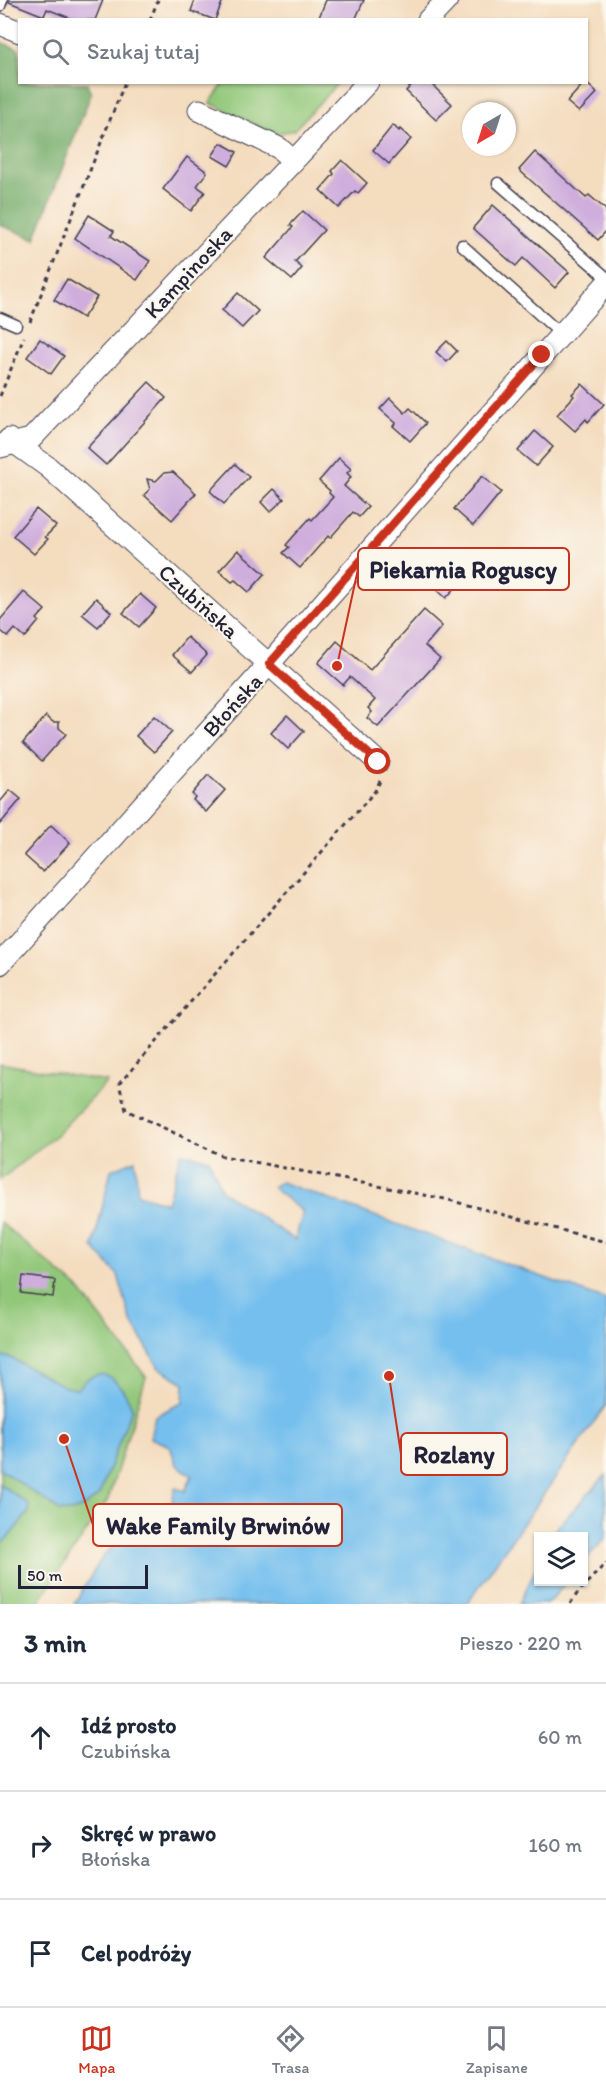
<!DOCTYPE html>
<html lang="pl">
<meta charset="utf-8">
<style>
body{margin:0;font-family:Itim,sans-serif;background:#f2f2f3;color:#1f2937}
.controls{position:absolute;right:18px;bottom:18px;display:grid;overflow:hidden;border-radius:0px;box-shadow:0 2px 4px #0004}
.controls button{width:54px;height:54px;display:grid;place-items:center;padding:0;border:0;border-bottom:2px solid #e0e1e3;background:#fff;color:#1f2937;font:30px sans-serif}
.compass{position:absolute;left:462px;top:102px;width:54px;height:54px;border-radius:50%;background:#fff;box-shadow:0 2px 4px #0004;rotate:219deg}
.scale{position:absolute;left:18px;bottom:15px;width:130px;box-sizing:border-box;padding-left:6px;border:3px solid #22223b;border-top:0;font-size:16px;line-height:21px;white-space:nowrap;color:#22223b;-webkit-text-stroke:4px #fbf7ec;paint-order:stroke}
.stop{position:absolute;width:18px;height:18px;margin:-14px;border:4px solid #c8321e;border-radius:50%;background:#fff}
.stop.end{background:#c8321e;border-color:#fff;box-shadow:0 2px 6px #0008}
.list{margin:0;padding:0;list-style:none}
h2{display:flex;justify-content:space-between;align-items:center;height:78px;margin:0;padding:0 24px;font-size:26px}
h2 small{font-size:20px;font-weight:400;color:#747a83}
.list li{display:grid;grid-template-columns:39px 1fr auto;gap:18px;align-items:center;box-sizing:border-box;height:108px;padding:0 24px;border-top:2px solid #e0e1e3}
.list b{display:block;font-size:22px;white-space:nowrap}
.list p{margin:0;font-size:20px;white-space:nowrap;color:#747a83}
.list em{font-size:20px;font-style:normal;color:#747a83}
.icon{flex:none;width:33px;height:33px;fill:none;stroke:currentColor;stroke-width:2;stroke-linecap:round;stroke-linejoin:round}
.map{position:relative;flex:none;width:606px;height:1604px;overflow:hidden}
.search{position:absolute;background:#fff;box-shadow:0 2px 4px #0004;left:18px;right:18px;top:18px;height:66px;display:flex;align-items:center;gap:15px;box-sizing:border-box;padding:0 21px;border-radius:0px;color:#747a83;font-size:22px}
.sheet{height:402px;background:#fff}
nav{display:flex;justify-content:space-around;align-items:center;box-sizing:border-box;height:84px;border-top:2px solid #e0e1e3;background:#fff;font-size:16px;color:#747a83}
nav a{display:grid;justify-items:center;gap:3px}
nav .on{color:#c8321e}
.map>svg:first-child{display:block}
.green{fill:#91c779;stroke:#5a745a;stroke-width:1.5}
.forest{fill:#74ac69;stroke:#4b6752;stroke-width:1.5}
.water{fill:#75bfee;stroke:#4c7094;stroke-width:1.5}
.building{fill:#cfaddd}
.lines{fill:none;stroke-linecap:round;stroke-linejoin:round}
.lane-casing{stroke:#423e4f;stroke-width:13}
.street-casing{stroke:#423e4f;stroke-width:23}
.path{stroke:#423e4f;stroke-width:3;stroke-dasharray:4.5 4.5;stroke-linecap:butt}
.lane{stroke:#fff;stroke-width:10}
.street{stroke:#fff;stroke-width:21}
.route{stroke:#c8321e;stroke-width:8}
.labels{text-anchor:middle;stroke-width:4.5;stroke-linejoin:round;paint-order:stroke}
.street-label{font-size:22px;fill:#22223b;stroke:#fbf7ec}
.leader{fill:none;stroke:#c8321e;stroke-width:2}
.callout-dot{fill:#c8321e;stroke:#fbf7ec;stroke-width:2}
.callout{fill:#fbf7ec;stroke:#c8321e;stroke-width:2}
.callout-label{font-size:24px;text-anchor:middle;font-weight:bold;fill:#22223b}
</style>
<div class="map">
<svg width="606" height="1604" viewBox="0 0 606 1604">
<rect width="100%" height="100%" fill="#fbf7ec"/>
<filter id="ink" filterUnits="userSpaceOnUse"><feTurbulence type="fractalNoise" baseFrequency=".0167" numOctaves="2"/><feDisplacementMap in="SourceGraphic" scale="12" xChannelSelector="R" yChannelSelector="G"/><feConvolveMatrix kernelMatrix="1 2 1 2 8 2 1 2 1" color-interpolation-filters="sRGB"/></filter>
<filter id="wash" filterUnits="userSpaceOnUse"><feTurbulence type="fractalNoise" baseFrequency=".008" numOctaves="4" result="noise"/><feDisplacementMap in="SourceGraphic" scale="24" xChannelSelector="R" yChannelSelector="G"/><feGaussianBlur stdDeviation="1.35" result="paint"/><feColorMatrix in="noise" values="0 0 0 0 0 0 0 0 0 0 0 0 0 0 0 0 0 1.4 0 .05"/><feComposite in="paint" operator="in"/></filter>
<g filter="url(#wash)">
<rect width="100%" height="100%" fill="#f4dcbe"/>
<g class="green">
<polygon points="224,83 224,82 338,83 294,130 274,134 210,103"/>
<polygon points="0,1063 107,1082 56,1135 0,1180"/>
<polygon points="0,1222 78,1288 146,1377 108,1500 37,1604 0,1604"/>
</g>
<polygon class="forest" points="0,42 19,49 20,82 87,83 91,94 35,239 0,225"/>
<g class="water">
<polygon points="181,1153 209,1159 222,1191 295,1240 303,1212 272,1187 281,1182 606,1300 606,1405 467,1604 74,1604 103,1556 127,1533 135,1516 152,1504 169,1515 175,1488 185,1491 192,1476 176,1464 170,1446 150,1438 155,1416 183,1402 184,1383 159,1368 131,1321 118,1275 93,1247 111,1170 135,1160 138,1194 167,1203"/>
<path d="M0,1357H9L65,1387L77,1389C81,1385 87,1378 93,1376C112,1368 126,1393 132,1408L99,1495L85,1506L72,1512L60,1511L0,1469Z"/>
<polygon points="606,1475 606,1537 584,1562 584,1536 552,1536 556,1528"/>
<polygon points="0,1484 29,1505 29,1512 7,1539 0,1544"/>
<polygon points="538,1564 538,1582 567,1582 547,1604 519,1604"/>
</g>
<g id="blocks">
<g class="building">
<polygon points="9,0 103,0 95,20 75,20 47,9 44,16 9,2"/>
<polygon points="195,0 223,0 215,20 191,11"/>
<polygon points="326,0 364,0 355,20 318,20"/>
<polygon points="414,82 429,82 452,104 436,120 406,91"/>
<polygon points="585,82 597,93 579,112 567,102"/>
<polygon points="393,125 399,131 400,129 411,139 389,164 373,150"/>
<polygon points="221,143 237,152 229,166 212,156"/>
<polygon points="535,152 586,198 589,195 606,210 606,231 598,240 519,170"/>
<polygon points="187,157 207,172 197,186 205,192 191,211 163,189"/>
<polygon points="342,160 367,183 358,193 355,191 339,208 320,190 334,174 332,171"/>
<polygon points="493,205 569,272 555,288 523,258 516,266 511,262 473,228"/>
<polygon points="303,211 324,230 295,262 302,268 292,280 266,258 293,227 290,225"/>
<polygon points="89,215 114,231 111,236 150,261 137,280 75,238"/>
<polygon points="67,279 97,297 83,318 54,300"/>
<polygon points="238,293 258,311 242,328 222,310"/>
<polygon points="40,339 64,356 51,374 27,357"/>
<polygon points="447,341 457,351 447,362 436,352"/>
<polygon points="149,382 166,398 106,465 87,448"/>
<polygon points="582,384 604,404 588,422 586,419 575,431 557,415 574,396 572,394"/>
<polygon points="390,398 405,413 410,408 426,423 410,441 393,426 396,423 380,409"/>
<polygon points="535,431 553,447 536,466 518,451"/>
<polygon points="339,458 351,469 347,473 351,477 344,486 368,507 359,517 353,512 330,538 328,536 300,568 283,553 289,547 286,545 293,537 310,518 312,520 333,497 329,493 330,491 319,481"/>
<polygon points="235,464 249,477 224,504 210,491"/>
<polygon points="173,472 196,493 172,520 144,495 150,489 147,479 156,481 164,473"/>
<polygon points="482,476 501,492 473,526 454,509"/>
<polygon points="274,489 284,499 270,512 261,502"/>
<polygon points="36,509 56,526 45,537 48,539 34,554 13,536"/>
<polygon points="238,550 265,574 249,592 235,580 232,582 219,571"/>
<polygon points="459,555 474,568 446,598 433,586"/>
<polygon points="24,592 45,610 37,619 39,621 25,638 15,629 8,637 0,630 0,620"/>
<polygon points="140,594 156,608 139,627 123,613"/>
<polygon points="96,598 111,612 98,627 82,614"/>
<polygon points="424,610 442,626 425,646 440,659 378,727 367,718 372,712 368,708 375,700 350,677 343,685 318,663 337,641 370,670"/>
<polygon points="187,637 207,655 192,672 172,655"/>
<polygon points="287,715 304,731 288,749 271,733"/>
<polygon points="46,716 53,722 59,722 59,728 66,734 42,761 23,743"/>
<polygon points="154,716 172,732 154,752 136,736"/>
<polygon points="208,775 225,790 206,812 193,800 195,797 192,794"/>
<polygon points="10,790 21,799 0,824 0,802"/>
<polygon points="51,825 70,843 43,872 24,855"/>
<polygon points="23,1276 55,1280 53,1297 21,1293"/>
</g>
</g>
</g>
<g filter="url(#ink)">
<use href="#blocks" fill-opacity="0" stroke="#423e4f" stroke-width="1.5"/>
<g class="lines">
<g class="lane-casing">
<g id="lane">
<polyline points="0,6 2,0"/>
<polyline points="498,183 606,277"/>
<polyline points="462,245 561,334"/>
<polyline points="0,318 16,325"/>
</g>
</g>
<g class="street-casing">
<g id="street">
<polyline points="428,20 447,0"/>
<polyline points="0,24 20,32"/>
<polyline points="199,110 279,148 293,161"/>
<polyline points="9,439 48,467 378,762"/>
<polyline points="0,447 31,439 368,82"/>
<polyline points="0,964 269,664 606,284"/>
</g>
</g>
<g class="path">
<polyline points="150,20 158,0"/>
<polyline points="30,322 125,82"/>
<polyline points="0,396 24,337"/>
<polyline points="380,781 375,791 119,1084 126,1110 223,1156 445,1199 606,1242"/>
<polyline points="570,1604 579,1591 606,1563"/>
</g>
<use href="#lane" class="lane"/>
<use href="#street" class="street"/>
</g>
</g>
<g class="lines" filter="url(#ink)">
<polyline class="route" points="378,762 269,664 542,355"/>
</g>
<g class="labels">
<g class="street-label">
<text transform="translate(188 272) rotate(-47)" y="8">Kampinoska</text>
<text transform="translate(199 601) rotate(42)" y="8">Czubińska</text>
<text transform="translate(232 705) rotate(-48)" y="8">Błońska</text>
</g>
</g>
<path class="leader" d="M337 666L358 569M389 1376L401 1454M64 1439L93 1525"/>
<g class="callout-dot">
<circle cx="337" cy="666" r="6"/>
<circle cx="389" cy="1376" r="6"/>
<circle cx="64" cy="1439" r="6"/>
</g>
<g class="callout">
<rect x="358" y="548" width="211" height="42" rx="6"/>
<rect x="401" y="1433" width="106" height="42" rx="6"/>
<rect x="93" y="1504" width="249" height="42" rx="6"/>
</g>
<g class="callout-label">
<text x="463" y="578">Piekarnia Roguscy</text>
<text x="454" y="1463">Rozlany</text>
<text x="218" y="1534">Wake Family Brwinów</text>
</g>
</svg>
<div class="controls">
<button><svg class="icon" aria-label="layers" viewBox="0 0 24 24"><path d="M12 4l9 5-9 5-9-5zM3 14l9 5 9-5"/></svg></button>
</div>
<svg class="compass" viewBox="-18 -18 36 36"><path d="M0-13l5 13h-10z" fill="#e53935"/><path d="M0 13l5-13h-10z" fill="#747a83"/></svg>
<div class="scale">50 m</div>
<div class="stop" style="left:378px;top:762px"></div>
<div class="stop end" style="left:542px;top:355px"></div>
<div class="search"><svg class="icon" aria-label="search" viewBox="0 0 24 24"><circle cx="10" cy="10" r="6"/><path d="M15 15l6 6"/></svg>Szukaj tutaj</div>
</div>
<section class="sheet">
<h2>3 min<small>Pieszo · 220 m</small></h2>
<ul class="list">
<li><svg class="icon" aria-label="ahead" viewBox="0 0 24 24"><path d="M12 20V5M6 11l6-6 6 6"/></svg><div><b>Idź prosto</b><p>Czubińska</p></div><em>60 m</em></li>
<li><svg class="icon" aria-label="right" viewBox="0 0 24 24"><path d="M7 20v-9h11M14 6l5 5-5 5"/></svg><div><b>Skręć w prawo</b><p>Błońska</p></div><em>160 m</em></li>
<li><svg class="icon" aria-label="arrive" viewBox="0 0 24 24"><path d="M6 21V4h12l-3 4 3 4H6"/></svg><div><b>Cel podróży</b></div></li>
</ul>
</section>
<nav>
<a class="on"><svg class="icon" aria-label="map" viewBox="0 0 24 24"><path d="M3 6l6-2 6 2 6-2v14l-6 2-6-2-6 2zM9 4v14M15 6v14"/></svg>Mapa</a>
<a><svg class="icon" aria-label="directions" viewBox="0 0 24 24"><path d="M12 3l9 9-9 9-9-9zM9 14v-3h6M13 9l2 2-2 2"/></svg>Trasa</a>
<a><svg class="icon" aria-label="saved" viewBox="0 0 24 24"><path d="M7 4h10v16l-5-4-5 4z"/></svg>Zapisane</a>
</nav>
